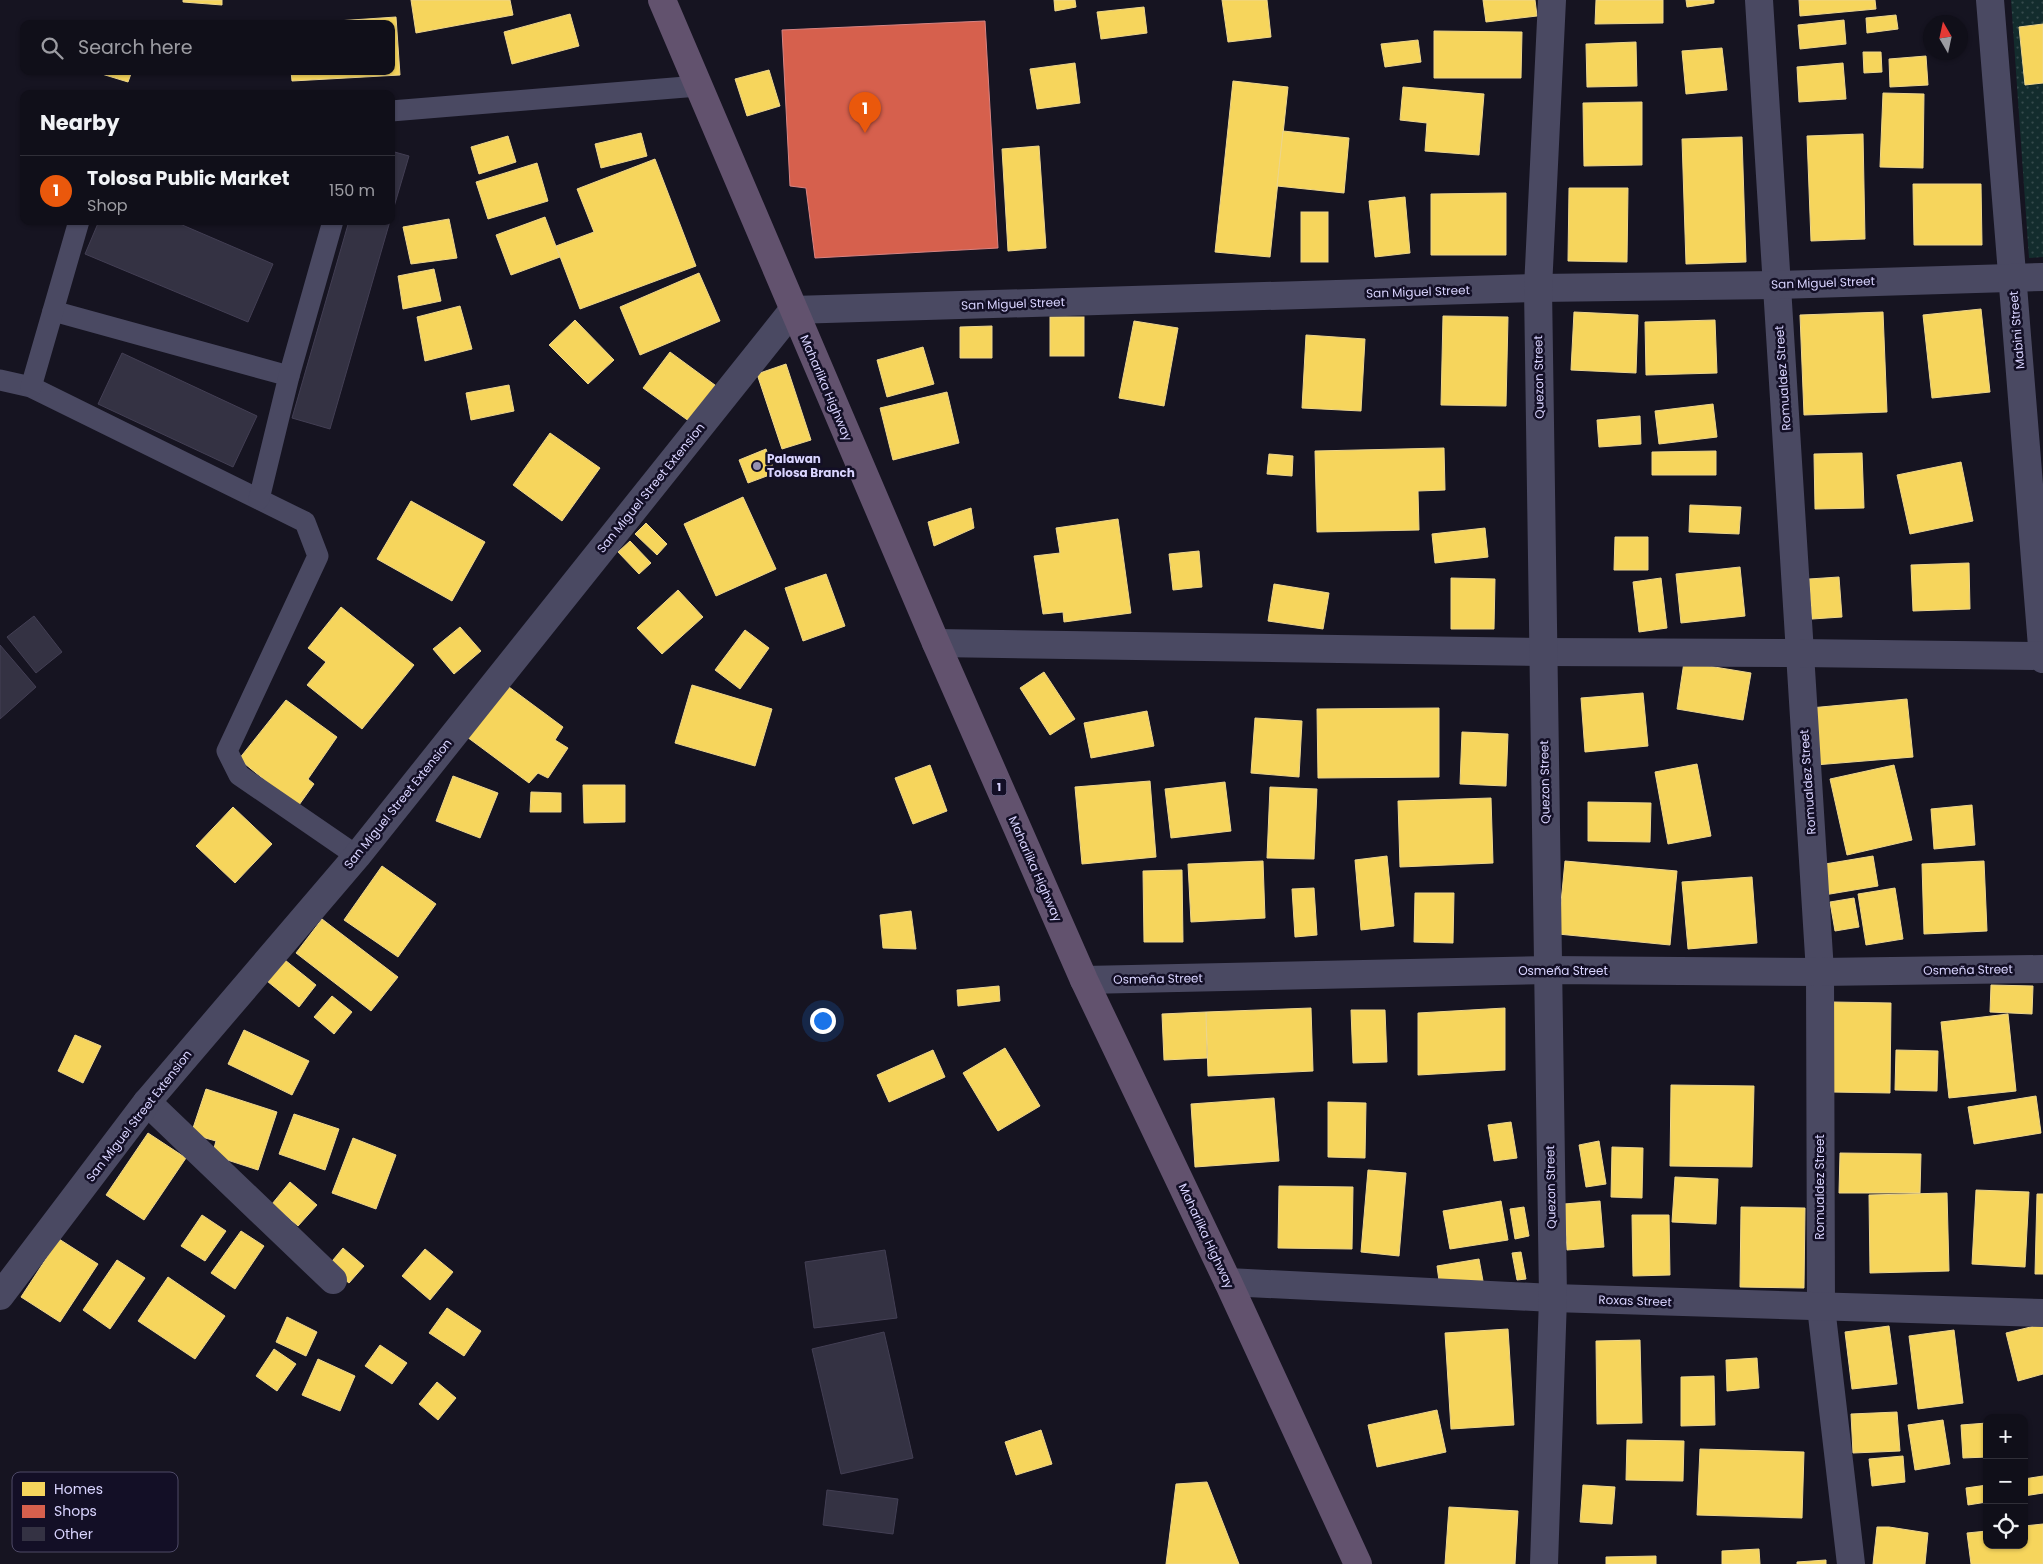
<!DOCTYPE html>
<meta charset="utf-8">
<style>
body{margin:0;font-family:Poppins,sans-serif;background:#1e1d26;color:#f1f3f6}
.controls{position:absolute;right:15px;bottom:15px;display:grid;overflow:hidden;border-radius:10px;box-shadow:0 1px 4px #0004}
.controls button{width:45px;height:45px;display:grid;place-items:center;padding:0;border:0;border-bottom:1px solid #302f38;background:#100f19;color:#f1f3f6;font:25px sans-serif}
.compass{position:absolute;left:1923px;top:15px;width:45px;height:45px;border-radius:50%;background:#100f19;box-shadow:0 1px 4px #0004;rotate:351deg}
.you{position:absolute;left:822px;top:1020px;width:18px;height:18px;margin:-12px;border:4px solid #fff;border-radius:50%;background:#1a73e8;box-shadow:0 0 0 8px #1a73e833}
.badge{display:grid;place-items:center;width:32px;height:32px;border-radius:50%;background:#ea580c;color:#fff;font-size:16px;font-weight:700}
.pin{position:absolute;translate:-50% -41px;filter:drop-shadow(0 1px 2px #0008)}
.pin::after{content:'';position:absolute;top:26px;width:18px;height:15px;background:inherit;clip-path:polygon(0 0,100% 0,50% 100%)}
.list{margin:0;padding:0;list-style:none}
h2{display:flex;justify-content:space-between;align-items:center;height:65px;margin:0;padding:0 20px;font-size:21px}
h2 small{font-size:16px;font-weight:400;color:#9c9ca2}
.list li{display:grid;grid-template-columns:32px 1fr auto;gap:15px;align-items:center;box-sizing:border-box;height:70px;padding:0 20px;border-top:1px solid #302f38}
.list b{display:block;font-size:19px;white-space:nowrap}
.list p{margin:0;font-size:16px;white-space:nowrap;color:#9c9ca2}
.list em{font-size:16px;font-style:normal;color:#9c9ca2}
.icon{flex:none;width:28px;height:28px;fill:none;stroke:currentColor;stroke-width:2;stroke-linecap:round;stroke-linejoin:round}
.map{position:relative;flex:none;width:2043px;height:1564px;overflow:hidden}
.search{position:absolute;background:#100f19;box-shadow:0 1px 4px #0004;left:20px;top:20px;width:375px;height:55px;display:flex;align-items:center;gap:12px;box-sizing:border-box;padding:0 18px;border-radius:10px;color:#9c9ca2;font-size:19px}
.panel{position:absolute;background:#100f19;box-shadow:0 1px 4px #0004;left:20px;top:90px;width:375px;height:135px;border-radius:10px}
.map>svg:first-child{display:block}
.park{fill:url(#park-dots)}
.homes{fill:#f6d55c;stroke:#edd58d}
.shops{fill:#d6604d;stroke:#d78382}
.building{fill:#343243;stroke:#433f54}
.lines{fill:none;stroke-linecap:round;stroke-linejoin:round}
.service{stroke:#4a4962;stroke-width:21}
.minor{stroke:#4a4962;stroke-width:28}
.trunk{stroke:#62526e;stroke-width:28}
.poi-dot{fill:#9591b1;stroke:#130f26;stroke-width:2}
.labels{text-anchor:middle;stroke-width:5;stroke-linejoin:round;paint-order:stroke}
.shield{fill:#130f26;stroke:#9e99be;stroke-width:1}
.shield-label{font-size:11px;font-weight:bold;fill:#d9d4ff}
.street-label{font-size:12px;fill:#d9d4ff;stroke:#130f26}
.poi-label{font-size:12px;font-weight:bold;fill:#d9d4ff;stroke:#130f26;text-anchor:start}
.key{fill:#130f26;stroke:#4e4a67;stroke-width:1}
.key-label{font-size:14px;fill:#d9d4ff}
</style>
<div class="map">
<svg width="2043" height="1564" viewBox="0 0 2043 1564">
<defs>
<pattern id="park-dots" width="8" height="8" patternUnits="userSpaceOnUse" patternTransform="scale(1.25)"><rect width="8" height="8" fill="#132c2d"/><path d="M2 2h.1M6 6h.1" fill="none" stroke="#354a4c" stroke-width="1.8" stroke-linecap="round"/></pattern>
</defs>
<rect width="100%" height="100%" fill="#161421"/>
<polygon class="park" points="2011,0 2043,0 2043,257 2029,258"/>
<g class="homes">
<polygon points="183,0 222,0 222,5 183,2"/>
<polygon points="411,0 510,0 513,15 416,33"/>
<polygon points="1054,0 1075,0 1076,7 1055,11"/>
<polygon points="1222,0 1267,0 1271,37 1228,42"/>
<polygon points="1483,0 1535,0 1537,16 1486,22"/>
<polygon points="1596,0 1663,0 1663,23 1595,24"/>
<polygon points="1686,0 1714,0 1714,3 1687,7"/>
<polygon points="1799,0 1875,0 1876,9 1800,16"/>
<polygon points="1144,7 1147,33 1101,39 1097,12"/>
<polygon points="570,14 579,46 512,64 504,32"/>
<polygon points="1896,15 1898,29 1867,33 1866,18"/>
<polygon points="396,17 400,75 292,81 291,71 391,71 391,24 292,24"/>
<polygon points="1844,20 1846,44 1800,49 1798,25"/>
<polygon points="2043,24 2043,83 2025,85 2019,27"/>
<polygon points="1434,31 1522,32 1521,78 1434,78"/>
<polygon points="1418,40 1421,62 1385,67 1381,44"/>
<polygon points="1636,42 1637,86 1587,87 1586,44"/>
<polygon points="1722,48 1727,90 1686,94 1682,51"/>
<polygon points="1863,52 1881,52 1882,72 1864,73"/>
<polygon points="1926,56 1928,85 1890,87 1889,59"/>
<polygon points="1075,63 1080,103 1037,109 1030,69"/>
<polygon points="1843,63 1846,99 1799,102 1797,67"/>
<polygon points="769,70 780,106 747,116 735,79"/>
<polygon points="92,71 132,71 128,82"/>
<polygon points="1233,81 1288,87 1270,257 1215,252"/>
<polygon points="1403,87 1484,94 1479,155 1425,151 1427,123 1400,120"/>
<polygon points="1883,93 1924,94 1923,168 1880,167"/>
<polygon points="1642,102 1642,165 1584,166 1583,103"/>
<polygon points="1283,131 1349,138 1344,193 1277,186"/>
<polygon points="641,133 647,156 601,168 595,144"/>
<polygon points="1863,134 1865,239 1811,241 1807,136"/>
<polygon points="508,136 516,162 479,174 471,147"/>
<polygon points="1742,137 1746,262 1686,264 1682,139"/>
<polygon points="1039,146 1046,248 1008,251 1002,149"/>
<polygon points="655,159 696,266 580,309 556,246 594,232 577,189"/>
<polygon points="537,163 548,201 488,219 476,182"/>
<polygon points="1913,184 1981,184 1982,245 1914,245"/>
<polygon points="1569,188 1628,188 1627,262 1568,261"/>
<polygon points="1506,193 1506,255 1431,255 1431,194"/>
<polygon points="1405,197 1410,253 1375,257 1369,201"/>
<rect x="1301" y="212" width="27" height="50"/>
<polygon points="545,217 560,257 511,275 496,235"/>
<polygon points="449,219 457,258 411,264 403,227"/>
<polygon points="434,269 441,301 403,309 398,276"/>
<polygon points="699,273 720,321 640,355 620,307"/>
<polygon points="460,306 472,349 425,361 417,317"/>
<polygon points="1981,309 1990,392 1932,398 1923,315"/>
<polygon points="1574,312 1638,315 1636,373 1571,370"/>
<polygon points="1883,312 1887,412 1804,415 1800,315"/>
<polygon points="1443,316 1508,317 1506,406 1441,405"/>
<rect x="1050" y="317" width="34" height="39"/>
<polygon points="575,320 614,360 588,384 549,345"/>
<polygon points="1715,320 1717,373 1646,375 1645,322"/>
<polygon points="1134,321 1178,328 1164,406 1119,398"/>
<polygon points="992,326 992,358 960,358 960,327"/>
<polygon points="1306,335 1365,339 1361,411 1302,408"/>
<polygon points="923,347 934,384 887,397 877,360"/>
<polygon points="670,352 719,388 693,424 643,388"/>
<polygon points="786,364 811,440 782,449 757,374"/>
<polygon points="509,385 514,411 471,420 466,393"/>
<polygon points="947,392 959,443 893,460 880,408"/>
<polygon points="1713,404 1717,437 1659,444 1655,411"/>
<polygon points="1640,416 1641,444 1599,447 1597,420"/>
<polygon points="550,433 600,468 562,521 513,485"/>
<polygon points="1444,448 1445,490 1418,491 1419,530 1317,532 1315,451"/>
<polygon points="766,449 775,473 748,483 739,460"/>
<polygon points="1716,451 1716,475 1652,475 1652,452"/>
<polygon points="1862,453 1864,508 1815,509 1814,454"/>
<polygon points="1269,454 1293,456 1292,476 1267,474"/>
<polygon points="1961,462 1973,521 1910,534 1897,475"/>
<polygon points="743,497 776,569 716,596 684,524"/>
<polygon points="411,501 485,542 452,601 377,559"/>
<polygon points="1690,505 1741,507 1739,534 1689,532"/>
<polygon points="971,508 974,528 934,546 928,522"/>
<polygon points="1118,519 1131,613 1064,622 1063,612 1043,614 1034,556 1060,553 1056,528"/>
<polygon points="646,523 667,544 657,555 635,534"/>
<polygon points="1485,528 1488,557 1435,563 1432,534"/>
<polygon points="1615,537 1648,537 1648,570 1614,570"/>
<polygon points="630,541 651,563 639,574 618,552"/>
<polygon points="1199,551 1202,587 1173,590 1169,554"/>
<polygon points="1969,563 1970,609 1913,611 1911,565"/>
<polygon points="1740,567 1745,616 1681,623 1676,574"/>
<polygon points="826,574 845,626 803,641 785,588"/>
<polygon points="1839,577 1842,617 1812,619 1809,579"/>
<polygon points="1451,578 1495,579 1494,629 1451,629"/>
<polygon points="1661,578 1667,628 1639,632 1633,582"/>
<polygon points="1274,584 1329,593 1323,629 1268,621"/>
<polygon points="678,590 703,617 662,654 637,628"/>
<polygon points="341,607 414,665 362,729 307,685 326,662 308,648"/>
<polygon points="460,627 481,651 454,674 433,649"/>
<polygon points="745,630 769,648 740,689 715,670"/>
<polygon points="1684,662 1751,673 1743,720 1677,709"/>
<polygon points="1044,672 1075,719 1050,735 1020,688"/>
<polygon points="692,685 772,709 755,766 675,743"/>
<polygon points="509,687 563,727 555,740 568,748 548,778 538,773 529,783 467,737"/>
<polygon points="1643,693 1648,746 1585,752 1581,698"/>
<polygon points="1907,699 1913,757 1815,765 1810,708"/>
<polygon points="286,700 337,737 308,779 314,784 299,805 288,799 239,759"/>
<polygon points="1439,708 1439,777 1318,778 1317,709"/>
<polygon points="1147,711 1154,746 1091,758 1084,723"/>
<polygon points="1255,718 1302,721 1299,777 1251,773"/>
<polygon points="1462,732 1508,734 1506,786 1460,784"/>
<polygon points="1697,764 1711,836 1668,844 1655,772"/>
<polygon points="930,765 947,811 913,824 895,778"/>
<polygon points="1894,765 1912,840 1847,855 1830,779"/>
<polygon points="453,776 498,793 480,838 436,821"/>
<polygon points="1150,781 1156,857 1082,864 1075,787"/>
<polygon points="1225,782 1231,831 1171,838 1165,789"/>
<polygon points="583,785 625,785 625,822 584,823"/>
<polygon points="1270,787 1317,789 1314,859 1267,858"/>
<polygon points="531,792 561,793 561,812 530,812"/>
<polygon points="1491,798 1493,863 1400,867 1398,801"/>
<polygon points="1588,802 1651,803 1650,842 1588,841"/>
<polygon points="1972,805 1975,845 1934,849 1931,809"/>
<polygon points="233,807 272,844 235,883 196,846"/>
<polygon points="1387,856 1394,926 1361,930 1355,860"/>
<polygon points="1873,856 1878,886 1824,895 1819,865"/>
<polygon points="1263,861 1265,918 1191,922 1188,864"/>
<polygon points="1565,861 1677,871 1670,945 1558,934"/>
<polygon points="1984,861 1987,931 1924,934 1922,864"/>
<polygon points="382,866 436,904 398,957 344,920"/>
<polygon points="1182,870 1183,942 1144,942 1143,871"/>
<polygon points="1752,877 1757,943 1688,949 1682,882"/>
<polygon points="1314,888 1317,935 1295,937 1292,889"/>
<polygon points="1895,888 1903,939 1866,945 1858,894"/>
<polygon points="1415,893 1454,893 1453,943 1414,942"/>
<polygon points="1854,898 1859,927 1835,931 1830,902"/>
<polygon points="911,911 916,949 883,948 880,915"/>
<polygon points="322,919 398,977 371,1011 296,953"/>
<polygon points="285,960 316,985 299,1007 267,981"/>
<polygon points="1991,985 2033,986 2032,1014 1990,1012"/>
<polygon points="999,986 1000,1001 958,1006 957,990"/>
<polygon points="332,996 352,1012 334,1034 314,1017"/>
<polygon points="1833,1002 1891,1003 1890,1093 1831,1092"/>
<polygon points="1311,1008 1313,1071 1208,1076 1206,1012"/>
<polygon points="1505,1008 1505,1070 1418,1075 1418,1013"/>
<polygon points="1351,1010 1385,1010 1387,1062 1353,1063"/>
<polygon points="1206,1012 1207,1058 1164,1060 1162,1014"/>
<polygon points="2008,1014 2016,1091 1949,1098 1941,1022"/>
<polygon points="244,1030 309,1061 292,1095 228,1064"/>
<polygon points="75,1035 101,1046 83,1083 58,1071"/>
<polygon points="1005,1048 1040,1106 998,1131 963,1073"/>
<polygon points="933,1050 945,1077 889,1102 877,1075"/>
<polygon points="1896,1050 1938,1051 1937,1091 1895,1090"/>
<polygon points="1671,1085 1754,1086 1752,1167 1670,1166"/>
<polygon points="206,1089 277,1112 258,1170 212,1155 216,1141 191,1134"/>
<polygon points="2036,1096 2041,1133 1974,1144 1968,1107"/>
<polygon points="1274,1098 1279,1161 1195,1167 1191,1104"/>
<polygon points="1328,1102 1366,1103 1365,1158 1328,1157"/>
<polygon points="294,1114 339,1129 325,1170 279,1154"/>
<polygon points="1511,1122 1517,1158 1494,1161 1488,1125"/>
<polygon points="148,1133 186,1158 144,1220 106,1195"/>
<polygon points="353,1138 396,1155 376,1209 332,1193"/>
<polygon points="1599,1141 1606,1184 1586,1187 1579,1145"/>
<polygon points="1612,1147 1643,1148 1642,1198 1611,1197"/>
<polygon points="1840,1153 1921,1154 1920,1193 1839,1193"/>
<polygon points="1368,1170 1406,1173 1399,1256 1361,1252"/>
<polygon points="1675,1177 1718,1179 1716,1224 1672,1222"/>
<polygon points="290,1182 317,1205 298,1226 272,1204"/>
<polygon points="1279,1186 1353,1187 1352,1249 1278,1248"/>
<polygon points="1976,1190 2029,1192 2025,1267 1972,1264"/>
<polygon points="1947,1193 1949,1271 1870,1273 1869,1195"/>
<polygon points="2037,1194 2043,1194 2043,1274 2035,1274"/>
<polygon points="1501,1201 1508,1240 1450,1249 1443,1211"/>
<polygon points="1600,1201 1604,1247 1567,1250 1564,1204"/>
<polygon points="1524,1207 1529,1236 1515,1239 1510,1209"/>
<polygon points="1741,1207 1805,1208 1804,1288 1740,1287"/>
<polygon points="202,1215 226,1231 205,1261 181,1246"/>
<polygon points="1632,1215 1669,1215 1670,1275 1633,1276"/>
<polygon points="241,1231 264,1246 235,1289 211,1273"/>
<polygon points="59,1239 98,1264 60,1322 21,1297"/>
<polygon points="343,1248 364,1266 349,1283 328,1266"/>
<polygon points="425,1249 453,1272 430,1300 402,1276"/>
<polygon points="1521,1252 1526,1279 1517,1280 1512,1253"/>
<polygon points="1479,1259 1483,1281 1440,1288 1437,1266"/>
<polygon points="117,1260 145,1278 110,1329 83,1310"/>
<polygon points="168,1277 225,1316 195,1359 138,1321"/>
<polygon points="447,1308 481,1331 464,1356 429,1333"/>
<polygon points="287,1317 317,1332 306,1356 276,1342"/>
<polygon points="2043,1324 2043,1374 2018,1381 2006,1333"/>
<polygon points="1889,1326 1897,1384 1852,1389 1845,1332"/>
<polygon points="1508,1329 1514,1425 1451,1429 1445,1333"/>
<polygon points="1954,1330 1963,1403 1918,1409 1909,1336"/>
<polygon points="1640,1340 1642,1423 1597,1424 1596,1341"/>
<polygon points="380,1345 407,1363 392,1384 365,1366"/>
<polygon points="274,1349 296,1364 277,1391 256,1376"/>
<polygon points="1757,1358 1759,1388 1727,1391 1726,1360"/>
<polygon points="318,1359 355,1376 340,1411 302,1395"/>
<polygon points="1714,1376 1715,1425 1681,1426 1681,1377"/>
<polygon points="437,1382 456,1398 438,1420 419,1404"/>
<polygon points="1437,1410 1446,1452 1377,1467 1368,1425"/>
<polygon points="1897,1412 1900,1451 1853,1453 1851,1414"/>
<polygon points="1943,1420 1950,1464 1915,1470 1908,1425"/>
<polygon points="1987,1423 1987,1457 1963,1458 1961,1425"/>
<polygon points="1041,1430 1052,1464 1016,1475 1005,1442"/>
<polygon points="1627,1440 1684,1441 1683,1481 1626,1480"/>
<polygon points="1700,1449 1804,1452 1802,1518 1697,1515"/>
<polygon points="1903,1456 1905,1482 1872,1486 1869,1459"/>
<polygon points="2043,1476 2043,1493 2024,1496 2024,1479"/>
<polygon points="1207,1482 1239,1564 1166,1564 1176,1484"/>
<polygon points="1583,1485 1615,1487 1612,1524 1580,1522"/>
<polygon points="1987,1485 1987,1502 1968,1505 1966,1488"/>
<polygon points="1449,1507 1518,1511 1515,1564 1445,1564"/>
<polygon points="2043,1524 2043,1564 1971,1564 1967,1533 1987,1531 1987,1545 2024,1545 2024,1526"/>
<polygon points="1877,1527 1889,1527 1928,1533 1925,1564 1873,1564"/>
<polygon points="1759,1549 1760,1564 1722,1564 1722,1551"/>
<polygon points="1656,1556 1656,1564 1606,1564 1606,1557"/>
<polygon points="1826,1560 1826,1564 1797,1564 1797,1562"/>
</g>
<polygon class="shops" points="985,21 998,248 815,258 806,188 790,186 782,30"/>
<g class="building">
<polygon points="391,151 409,156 391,217"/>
<polygon points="99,221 173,221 273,264 248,322 85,254"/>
<polygon points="349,221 390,221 330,429 292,418"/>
<polygon points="122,353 257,416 233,467 98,404"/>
<polygon points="34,616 62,652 36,673 7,637"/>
<polygon points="0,645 36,687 0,719"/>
<polygon points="885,1250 897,1318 814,1328 805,1262"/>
<polygon points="884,1332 913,1458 841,1474 812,1349"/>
<polygon points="827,1490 898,1499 893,1534 823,1525"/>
</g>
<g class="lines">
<g class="service">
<polyline points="391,111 698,86"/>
<polyline points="53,311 289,376"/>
<polyline points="0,380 31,387 305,522 318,556 227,751 239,775 357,856"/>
<polyline points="31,387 79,221"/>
<polyline points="259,499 289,376 333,221"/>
</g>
<g class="minor">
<polyline points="1759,0 1820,972 1821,1307 1851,1564"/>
<polyline points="1990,0 2043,659"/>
<polyline points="936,643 1543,652 1800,653 2043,656"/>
<polyline points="1084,980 1548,970 1820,972 2043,969"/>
<polyline points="147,1102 333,1280"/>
<polyline points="1228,1282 1553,1298 2043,1313"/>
<polyline points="0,1296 147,1102 357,856 793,310 1538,288 1777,285 2043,277"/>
<polyline points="1544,1564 1553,1298 1538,288 1552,0"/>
</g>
<polyline class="trunk" points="662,0 936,643 1084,980 1228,1282 1358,1564"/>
</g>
<circle class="poi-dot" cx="757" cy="466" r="5"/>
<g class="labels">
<rect class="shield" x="991.5" y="778.5" width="15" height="17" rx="4"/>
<g class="shield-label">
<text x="999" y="791">1</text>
</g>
<g class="street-label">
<text transform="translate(1823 283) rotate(-2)" y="4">San Miguel Street</text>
<text transform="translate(1418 292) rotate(-2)" y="4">San Miguel Street</text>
<text transform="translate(1013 304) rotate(-2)" y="4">San Miguel Street</text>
<text transform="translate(2017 330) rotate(-95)" y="4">Mabini Street</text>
<text transform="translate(1539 377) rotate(-91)" y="4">Quezon Street</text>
<text transform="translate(1783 378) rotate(-94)" y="4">Romualdez Street</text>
<text transform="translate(826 388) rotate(67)" y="4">Maharlika Highway</text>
<text transform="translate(651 488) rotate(-51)" y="4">San Miguel Street Extension</text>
<text transform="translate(1545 782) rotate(-91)" y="4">Quezon Street</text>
<text transform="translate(1808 782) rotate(-94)" y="4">Romualdez Street</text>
<text transform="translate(398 804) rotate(-51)" y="4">San Miguel Street Extension</text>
<text transform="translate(1035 869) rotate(66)" y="4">Maharlika Highway</text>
<text transform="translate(1968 970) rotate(-1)" y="4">Osmeña Street</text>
<text x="1563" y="975">Osmeña Street</text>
<text transform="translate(1158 979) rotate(-1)" y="4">Osmeña Street</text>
<text transform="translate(139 1116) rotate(-52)" y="4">San Miguel Street Extension</text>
<text transform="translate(1551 1187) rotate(-91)" y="4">Quezon Street</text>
<text transform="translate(1820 1187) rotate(-90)" y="4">Romualdez Street</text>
<text transform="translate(1206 1236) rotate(65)" y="4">Maharlika Highway</text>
<text transform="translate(1635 1301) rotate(2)" y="4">Roxas Street</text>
</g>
<g class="poi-label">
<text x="767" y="463">Palawan<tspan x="767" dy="14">Tolosa Branch</tspan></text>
</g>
</g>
<rect x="12" y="1472" width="166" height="80" rx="8" class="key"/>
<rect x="22" y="1482" width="23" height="14" fill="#f6d55c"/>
<rect x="22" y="1505" width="23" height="13" fill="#d6604d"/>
<rect x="22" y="1527" width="23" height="14" fill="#343243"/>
<g class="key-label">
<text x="54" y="1494">Homes</text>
<text x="54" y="1516">Shops</text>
<text x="54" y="1539">Other</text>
</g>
</svg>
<div class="controls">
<button>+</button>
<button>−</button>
<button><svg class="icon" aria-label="locate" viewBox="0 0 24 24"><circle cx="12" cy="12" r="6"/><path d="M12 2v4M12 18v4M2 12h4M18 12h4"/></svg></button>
</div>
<svg class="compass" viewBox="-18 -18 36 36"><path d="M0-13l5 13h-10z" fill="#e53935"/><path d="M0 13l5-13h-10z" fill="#9c9ca2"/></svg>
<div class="you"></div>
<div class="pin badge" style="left:865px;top:133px">1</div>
<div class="search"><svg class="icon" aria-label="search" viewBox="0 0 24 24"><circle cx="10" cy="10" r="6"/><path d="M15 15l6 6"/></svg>Search here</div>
<section class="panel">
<h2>Nearby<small></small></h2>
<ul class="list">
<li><span class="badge">1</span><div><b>Tolosa Public Market</b><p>Shop</p></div><em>150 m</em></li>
</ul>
</section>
</div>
